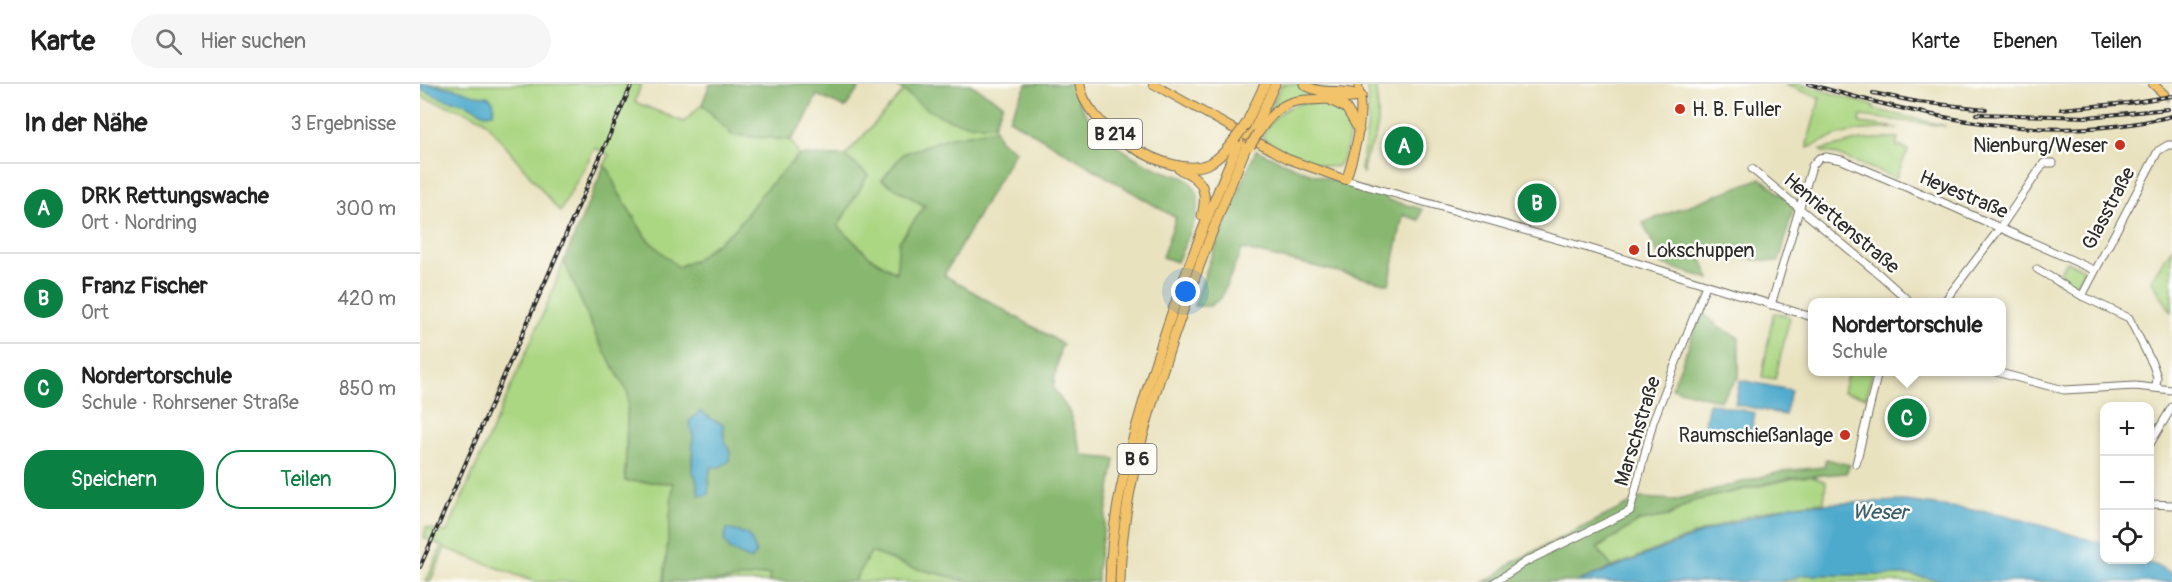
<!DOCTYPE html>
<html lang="de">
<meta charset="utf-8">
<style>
body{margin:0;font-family:Pangolin,sans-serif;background:#f6f6f6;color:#222}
.controls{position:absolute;right:18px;bottom:18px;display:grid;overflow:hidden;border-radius:12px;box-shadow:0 3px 9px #0003}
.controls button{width:54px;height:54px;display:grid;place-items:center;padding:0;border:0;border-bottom:2px solid #e0e0e0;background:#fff;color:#222;font:30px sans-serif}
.you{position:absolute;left:766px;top:208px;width:21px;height:21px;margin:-15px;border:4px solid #fff;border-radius:50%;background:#1a73e8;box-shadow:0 0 0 9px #1a73e833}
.badge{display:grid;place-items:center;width:39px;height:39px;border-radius:50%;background:#0b8043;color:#fff;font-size:20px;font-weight:700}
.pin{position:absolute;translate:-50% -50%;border:3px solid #fff;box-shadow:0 2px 6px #0006}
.popup{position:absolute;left:1388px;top:214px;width:198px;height:78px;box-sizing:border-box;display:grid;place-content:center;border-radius:12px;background:#fff;filter:drop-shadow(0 2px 4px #0005);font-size:20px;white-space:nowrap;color:#767676}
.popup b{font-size:22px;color:#222}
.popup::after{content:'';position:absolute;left:50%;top:100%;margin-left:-12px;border:12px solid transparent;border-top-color:#fff}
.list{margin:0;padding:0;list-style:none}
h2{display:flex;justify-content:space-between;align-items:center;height:78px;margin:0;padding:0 24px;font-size:26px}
h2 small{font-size:20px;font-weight:400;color:#767676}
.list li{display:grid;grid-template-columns:39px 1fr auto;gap:18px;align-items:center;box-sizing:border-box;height:90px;padding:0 24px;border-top:2px solid #e0e0e0}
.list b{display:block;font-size:22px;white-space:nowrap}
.list p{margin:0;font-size:20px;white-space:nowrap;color:#767676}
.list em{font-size:20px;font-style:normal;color:#767676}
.actions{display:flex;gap:12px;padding:18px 24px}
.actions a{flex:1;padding:14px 0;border:2px solid #0b8043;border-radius:24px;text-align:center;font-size:21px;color:#0b8043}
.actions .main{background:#0b8043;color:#fff}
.icon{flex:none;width:33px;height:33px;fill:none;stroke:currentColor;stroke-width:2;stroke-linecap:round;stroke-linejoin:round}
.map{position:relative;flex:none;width:1752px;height:498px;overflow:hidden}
header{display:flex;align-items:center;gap:36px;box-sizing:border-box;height:84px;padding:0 30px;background:#fff;border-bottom:2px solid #e0e0e0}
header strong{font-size:28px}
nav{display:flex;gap:33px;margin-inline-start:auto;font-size:21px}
.search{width:420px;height:54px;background:#f6f6f6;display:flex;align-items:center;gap:15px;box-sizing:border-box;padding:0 21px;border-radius:33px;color:#767676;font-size:22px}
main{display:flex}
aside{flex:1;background:#fff}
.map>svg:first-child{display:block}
.green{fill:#abd682;stroke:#6b8056;stroke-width:1.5}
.forest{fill:#88b770;stroke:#5a714e;stroke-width:1.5;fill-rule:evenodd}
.water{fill:#4eaacc;stroke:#3c6a7c;stroke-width:1.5}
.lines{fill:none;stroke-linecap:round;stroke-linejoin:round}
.major-tunnel{stroke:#c3bda1;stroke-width:8;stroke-dasharray:8 4;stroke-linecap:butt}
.minor-casing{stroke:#6e6b5f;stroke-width:9}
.major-casing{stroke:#6e6b5f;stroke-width:10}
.highway-casing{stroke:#6e6b5f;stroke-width:11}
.minor{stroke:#fff;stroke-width:7}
.major{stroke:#f2c36a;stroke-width:8}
.highway{stroke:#f2c36a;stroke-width:9}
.rail-casing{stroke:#2b2b2b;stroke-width:4}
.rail{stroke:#fdfcf7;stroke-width:1.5;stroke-dasharray:4.5;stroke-linecap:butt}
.highway-bridge-casing{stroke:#6e6b5f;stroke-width:11;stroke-linecap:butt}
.highway-bridge{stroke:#f2c36a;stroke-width:9}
.poi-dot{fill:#c8321e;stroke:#fdfcf7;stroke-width:2}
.labels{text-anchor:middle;stroke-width:5;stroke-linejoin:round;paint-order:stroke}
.shield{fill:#fdfcf7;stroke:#6a6a68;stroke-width:1.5}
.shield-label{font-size:18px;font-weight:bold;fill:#2b2b2b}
.poi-label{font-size:20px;fill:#2b2b2b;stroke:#fdfcf7;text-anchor:start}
.street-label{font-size:20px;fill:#2b2b2b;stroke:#fdfcf7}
.water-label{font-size:21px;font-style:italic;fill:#395e6b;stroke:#fdfcf7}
</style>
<header>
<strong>Karte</strong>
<div class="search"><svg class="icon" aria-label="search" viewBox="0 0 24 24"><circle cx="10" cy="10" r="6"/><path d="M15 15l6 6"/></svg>Hier suchen</div>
<nav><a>Karte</a><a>Ebenen</a><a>Teilen</a></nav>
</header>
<main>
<aside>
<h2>In der Nähe<small>3 Ergebnisse</small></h2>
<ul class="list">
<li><span class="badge">A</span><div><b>DRK Rettungswache</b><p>Ort · Nordring</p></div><em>300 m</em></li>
<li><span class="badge">B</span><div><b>Franz Fischer</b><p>Ort</p></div><em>420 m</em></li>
<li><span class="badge">C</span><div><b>Nordertorschule</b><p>Schule · Rohrsener Straße</p></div><em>850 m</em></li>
</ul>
<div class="actions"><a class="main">Speichern</a><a>Teilen</a></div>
</aside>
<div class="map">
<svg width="1752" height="498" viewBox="0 0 1752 498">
<rect width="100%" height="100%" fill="#fdfcf7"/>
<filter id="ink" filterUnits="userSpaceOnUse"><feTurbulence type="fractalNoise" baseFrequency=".0167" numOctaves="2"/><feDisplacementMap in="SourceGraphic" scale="12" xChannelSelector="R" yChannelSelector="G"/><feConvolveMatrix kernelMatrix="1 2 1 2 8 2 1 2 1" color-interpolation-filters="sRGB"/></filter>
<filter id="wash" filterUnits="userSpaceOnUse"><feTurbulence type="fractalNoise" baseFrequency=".008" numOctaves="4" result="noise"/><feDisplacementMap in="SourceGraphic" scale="24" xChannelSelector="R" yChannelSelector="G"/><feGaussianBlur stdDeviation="1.35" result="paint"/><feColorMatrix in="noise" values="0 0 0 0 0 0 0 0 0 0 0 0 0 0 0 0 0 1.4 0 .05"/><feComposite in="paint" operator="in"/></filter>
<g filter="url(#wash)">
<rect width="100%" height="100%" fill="#e9e2bf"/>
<g class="green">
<path d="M0,0H221L215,18L264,38L282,20L312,51L371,56L379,71L344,107L316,144L275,176L257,183L226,154L197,106L189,87L184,82L189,71L175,64L140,128L64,36C44,25 21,21 0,12Z"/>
<polygon points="862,0 879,0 930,10 864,17 850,26"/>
<path d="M946,0H955C957,15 960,34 956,49C953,64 943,71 943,90L941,85C945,56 952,29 946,0Z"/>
<polygon points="1364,0 1381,0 1454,22 1453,25 1526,42 1441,32 1440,39 1478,44 1442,46 1415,52 1388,64 1387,60 1400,14"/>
<path d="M484,7C514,31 535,42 574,41L575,45L528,54L483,70L462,96L505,122L479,158L477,189L450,173L418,142L448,91L425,72Z"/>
<path d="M882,19C891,19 903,17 911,20C937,30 931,63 918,82C899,87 859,64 842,54C851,34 860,25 882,19Z"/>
<polygon points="1472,54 1478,54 1476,61 1488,66 1476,94 1412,69 1402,68 1401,66 1441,56"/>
<polygon points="1752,164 1752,229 1731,196"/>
<polygon points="144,177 177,254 208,309 205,397 254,399 244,498 115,498 25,464 10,498 6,498 22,462 4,454 6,444 27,448 127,221"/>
<polygon points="1646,177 1664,185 1654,205 1636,196"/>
<polygon points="1355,229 1370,233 1355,295 1342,293 1353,230"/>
<polygon points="1428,288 1452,288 1446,313 1423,308"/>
<path d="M1388,391L1406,398L1404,418C1337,420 1255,459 1192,483L1177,465L1219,437L1248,432L1273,417Z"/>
<polygon points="451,468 490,483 553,498 434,498"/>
<polygon points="345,490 350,490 349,498 292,498"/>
<polygon points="1383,491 1491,491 1528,498 1359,498"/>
</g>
<g class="forest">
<polygon points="290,0 442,0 425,24 397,11 384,38 371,56 312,51 282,20"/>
<path d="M474,0H550L583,20L574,41C545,42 526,38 501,21C492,14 484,6 474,0Z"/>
<path d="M607,0H653C660,41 707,73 743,87C750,90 758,91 765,94C771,98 776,105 778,112C781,130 764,161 757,178L742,173L756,134L589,35Z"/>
<path d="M575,45L580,56L595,67L524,191L643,260L640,265L633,304L649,327L663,372L695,375L677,486V498H553L490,483L451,468L434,498H349L350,490L292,498H244L253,399L205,397L208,309L177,254L144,177L184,82L189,86L197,106L226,154L258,183L275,176L316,144L344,107L379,71L425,72L448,91L418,142L450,173L476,189L479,158L505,122L462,96L483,70L528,54ZM303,340L304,356L310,368C296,379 286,381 290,400L279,410L276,394L272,386L273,352Z"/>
<polygon points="836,66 886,88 966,112 968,116 1002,125 999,136 983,131 969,200 822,165 801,214 790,222 774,222 790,176"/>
<polygon points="1341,94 1374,122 1359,178 1308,173 1278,166 1290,195 1243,181 1223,139"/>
<polygon points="1282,228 1298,242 1319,254 1319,292 1300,317 1252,304"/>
<polygon points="1406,375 1430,381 1426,389 1370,394 1273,417 1248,432 1219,437 1177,464 1192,483 1157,498 1063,498 1073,494 1093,478 1221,414 1254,416 1364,387 1404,383"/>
</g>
<g class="water">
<path d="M0,0C11,0 21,2 33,4C40,5 47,9 55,11C60,12 65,11 69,13C75,17 75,23 73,29L65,30L47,20L24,15L0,5Z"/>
<polygon points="1320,296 1371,306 1365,331 1315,320"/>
<polygon points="1289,319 1335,329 1330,353 1284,343"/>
<path d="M280,327L293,336L303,340L304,356L310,368L309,377L300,383H291C287,391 290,401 288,411H279L276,394L272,386L273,352L269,338Z"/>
<path d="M1485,417L1582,430L1684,460V476C1714,476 1725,474 1752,489V498H1528L1491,491H1383L1359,498H1157L1295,444L1371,421Z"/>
<polygon points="307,445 327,450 333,459 336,470 331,476 310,466 304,456"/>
</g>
</g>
<g filter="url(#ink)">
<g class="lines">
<polyline class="major-tunnel" points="1744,10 1752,17"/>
<g class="minor-casing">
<g id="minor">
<polyline points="1332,85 1460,191 1490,218"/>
<polyline points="926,96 1168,164 1392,233"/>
<polyline points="1617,185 1662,212 1709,234 1733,281 1737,293 1736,303"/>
<polyline points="1662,212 1738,67 1748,61 1752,61"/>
<polyline points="1524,218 1580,144 1624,79 1633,79"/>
<polyline points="1351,221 1392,82 1399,74 1406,73 1422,76 1531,122 1674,186"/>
<polyline points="1576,288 1644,306 1715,302 1752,306"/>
<polyline points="1730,360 1752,323"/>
<polyline points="1436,380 1458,288"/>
<polyline points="1730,420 1752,421"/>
<polyline points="1075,498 1107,477 1210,427 1233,338 1286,201"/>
</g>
</g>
<g class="major-casing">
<g id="major">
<path d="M733,0L868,75L926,96C936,65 945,32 938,0"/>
<polyline points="1733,0 1744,10"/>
</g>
</g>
<g class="highway-casing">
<g id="highway">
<path d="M660,0C663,41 749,97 788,80C799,75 807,65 815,55"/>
<path d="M884,0C901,13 922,3 941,12"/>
<polyline points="912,17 926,24 939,46"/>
<polyline points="826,40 845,0"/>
<polyline points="833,48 855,0"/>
<path d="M838,49C861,14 873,16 913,15C923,15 932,15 941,12"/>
<path d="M759,85C784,95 788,107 782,132"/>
<path d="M690,498C691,438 705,380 722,323C748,232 782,144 819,57"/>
<path d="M700,498C701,426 720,356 742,288C767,211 796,136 827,61"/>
</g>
</g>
<use href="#minor" class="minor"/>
<use href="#major" class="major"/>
<use href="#highway" class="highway"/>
<g class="rail-casing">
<g id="rail">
<path d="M1389,0C1505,34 1632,62 1752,32"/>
<polyline points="1453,9 1498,18 1566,25"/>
<polyline points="1641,25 1708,19 1752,12"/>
<polyline points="1556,30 1668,33 1748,25"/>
<polyline points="0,483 212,0"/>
</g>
</g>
<use href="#rail" class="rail"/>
<g class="highway-bridge-casing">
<g id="highway-bridge">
<polyline points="815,55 826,40"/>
<polyline points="830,62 838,49"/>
</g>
</g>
<use href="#highway-bridge" class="highway-bridge"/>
</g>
</g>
<g class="poi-dot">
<circle cx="1260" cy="25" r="6"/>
<circle cx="1700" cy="61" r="6"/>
<circle cx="1214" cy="166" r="6"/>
<circle cx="1425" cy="351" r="6"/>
</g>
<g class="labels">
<g class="shield">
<rect x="668" y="35" width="54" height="30" rx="4.5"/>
<rect x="697.5" y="360" width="39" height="30" rx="4.5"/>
</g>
<g class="shield-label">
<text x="695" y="56">B 214</text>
<text x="717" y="381">B 6</text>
</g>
<g class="poi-label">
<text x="1272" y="32">H. B. Fuller</text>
<text x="1688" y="68" text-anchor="end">Nienburg/Weser</text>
<text x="1226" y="173">Lokschuppen</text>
<text x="1413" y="358" text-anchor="end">Raumschießanlage</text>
</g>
<g class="street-label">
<text transform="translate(1544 110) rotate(23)" y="7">Heyestraße</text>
<text transform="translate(1688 124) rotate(-62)" y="7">Glasstraße</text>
<text transform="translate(1422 139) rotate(40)" y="7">Henriettenstraße</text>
<text transform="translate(1217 347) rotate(-73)" y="7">Marschstraße</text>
</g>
<g class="water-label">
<text transform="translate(1460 428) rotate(1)" y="7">Weser</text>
</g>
</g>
</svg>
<div class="controls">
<button>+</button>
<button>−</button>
<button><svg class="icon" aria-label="locate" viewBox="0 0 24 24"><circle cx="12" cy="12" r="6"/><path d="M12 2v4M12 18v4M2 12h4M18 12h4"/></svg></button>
</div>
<div class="you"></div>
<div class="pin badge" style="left:984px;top:62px">A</div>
<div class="pin badge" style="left:1117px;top:119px">B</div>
<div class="pin badge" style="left:1487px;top:334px">C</div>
<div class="popup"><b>Nordertorschule</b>Schule</div>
</div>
</main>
